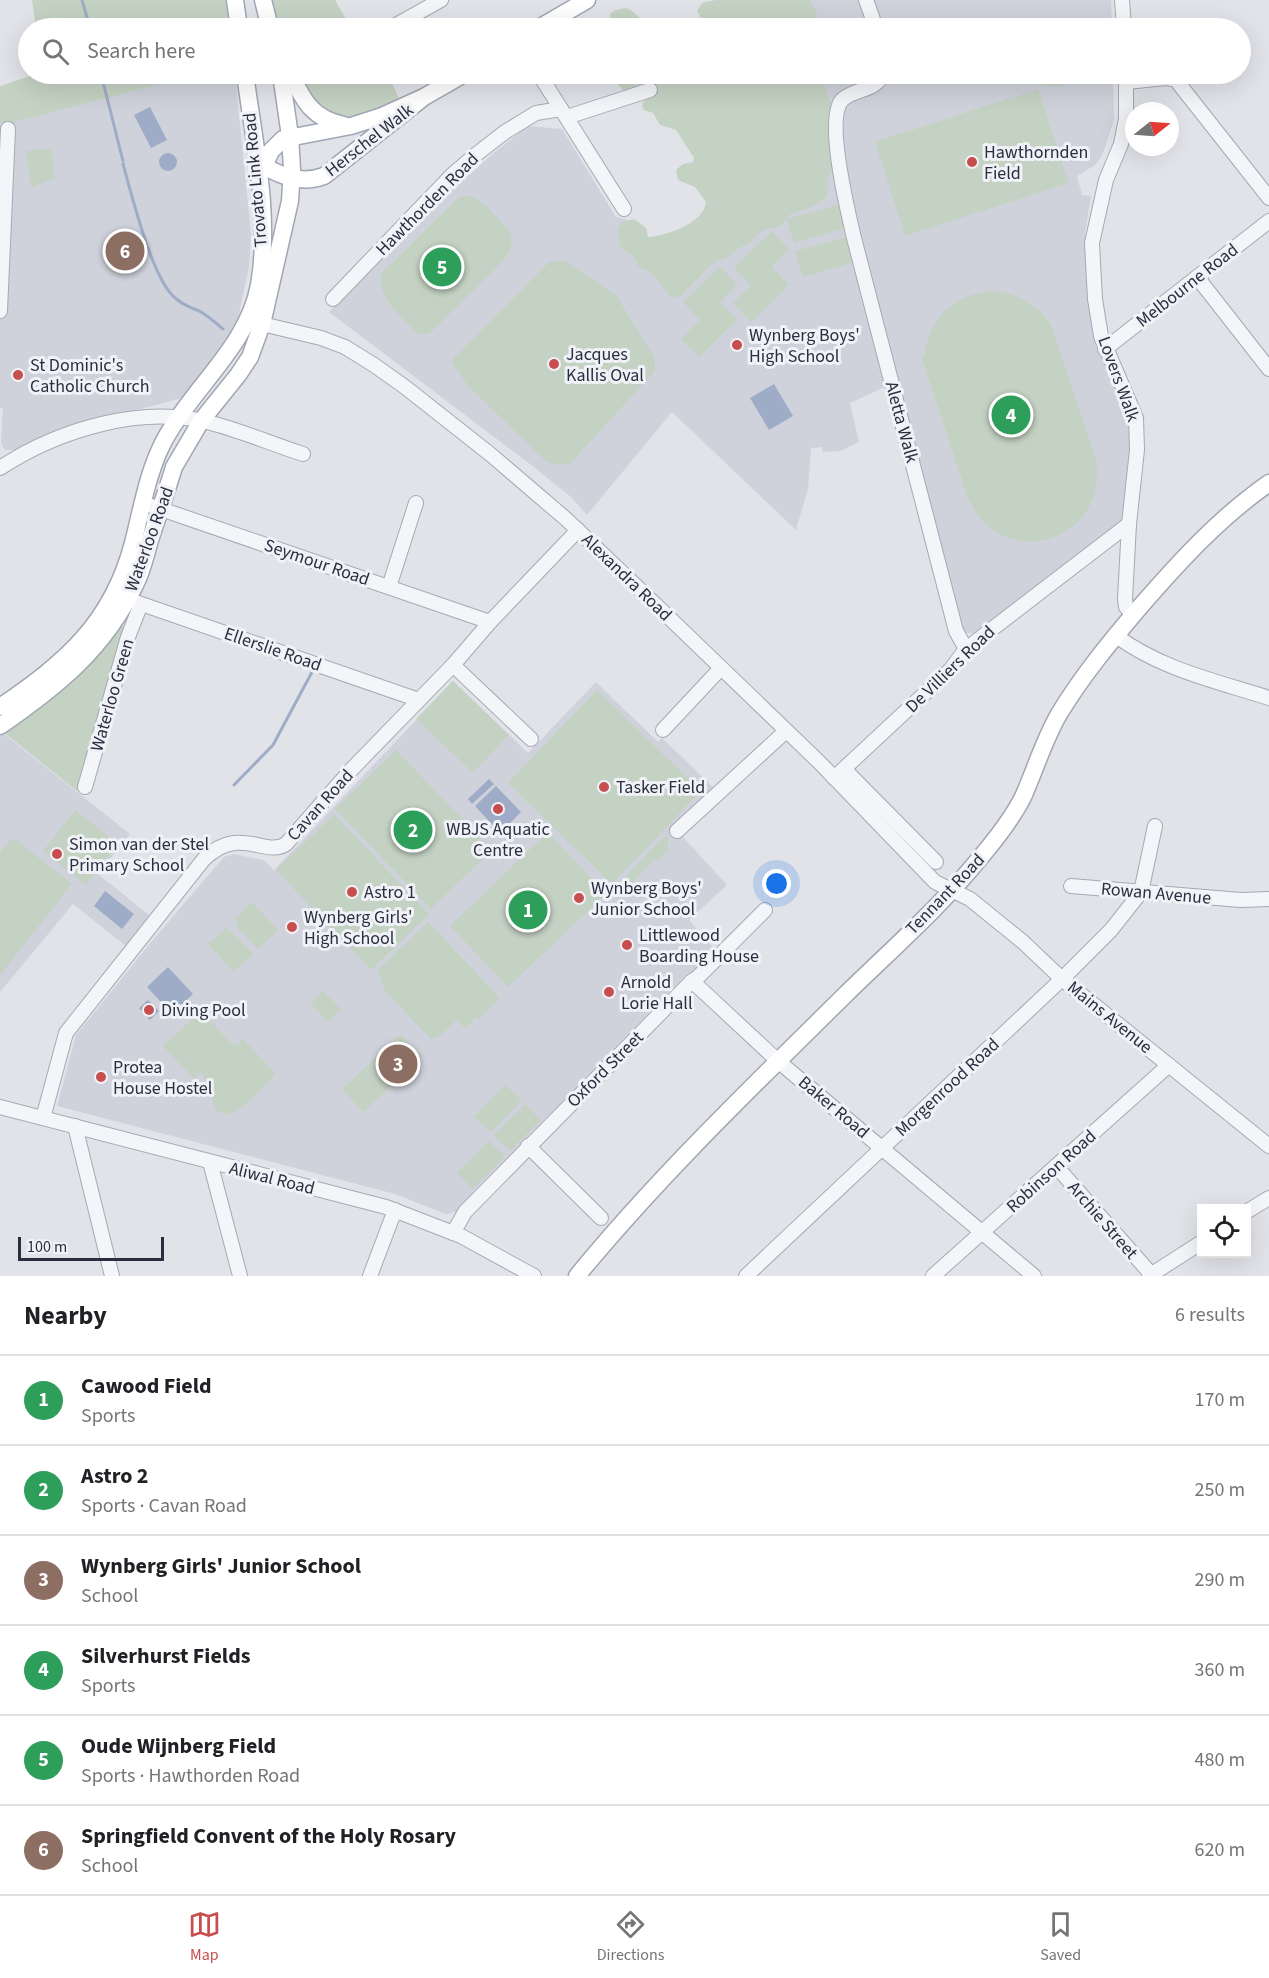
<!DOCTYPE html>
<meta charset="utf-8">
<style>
body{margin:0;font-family:"Source Sans 3",sans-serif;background:#f6f6f6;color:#202124}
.controls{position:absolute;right:18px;bottom:18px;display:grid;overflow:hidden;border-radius:0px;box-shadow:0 6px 24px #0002}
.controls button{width:54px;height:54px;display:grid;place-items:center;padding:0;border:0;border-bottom:2px solid #e0e0e0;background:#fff;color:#202124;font:30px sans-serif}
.compass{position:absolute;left:1125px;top:102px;width:54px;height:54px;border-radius:50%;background:#fff;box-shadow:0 6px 24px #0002;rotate:73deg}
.scale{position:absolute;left:18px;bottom:15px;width:146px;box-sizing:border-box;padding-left:6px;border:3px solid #2a2f40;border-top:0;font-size:16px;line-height:21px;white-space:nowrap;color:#2a2f40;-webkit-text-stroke:4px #f1f2f7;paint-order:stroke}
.you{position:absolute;left:777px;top:884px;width:21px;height:21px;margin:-15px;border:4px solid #fff;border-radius:50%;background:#1a73e8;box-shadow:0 0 0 9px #1a73e833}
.badge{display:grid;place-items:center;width:39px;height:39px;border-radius:50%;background:#c64e4e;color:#fff;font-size:20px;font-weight:700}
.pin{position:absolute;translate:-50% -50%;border:3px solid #fff;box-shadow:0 2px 6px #0006}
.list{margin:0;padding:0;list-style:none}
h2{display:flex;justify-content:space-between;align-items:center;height:78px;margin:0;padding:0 24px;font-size:26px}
h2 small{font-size:20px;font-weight:400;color:#757577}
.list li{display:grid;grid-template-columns:39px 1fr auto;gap:18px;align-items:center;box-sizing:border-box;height:90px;padding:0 24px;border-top:2px solid #e0e0e0}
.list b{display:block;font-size:22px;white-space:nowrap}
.list p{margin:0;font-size:20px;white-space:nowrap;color:#757577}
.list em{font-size:20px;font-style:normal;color:#757577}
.icon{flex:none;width:33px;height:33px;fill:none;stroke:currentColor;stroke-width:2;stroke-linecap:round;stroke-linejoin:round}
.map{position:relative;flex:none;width:1269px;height:1276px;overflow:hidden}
.search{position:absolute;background:#fff;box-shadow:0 6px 24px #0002;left:18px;right:18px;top:18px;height:66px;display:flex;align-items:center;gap:15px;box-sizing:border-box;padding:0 21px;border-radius:33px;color:#757577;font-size:22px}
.sheet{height:618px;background:#fff}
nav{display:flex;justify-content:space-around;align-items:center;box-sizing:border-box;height:84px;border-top:2px solid #e0e0e0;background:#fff;font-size:16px;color:#757577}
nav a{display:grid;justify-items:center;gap:3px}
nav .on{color:#c64e4e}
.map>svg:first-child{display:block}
.built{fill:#cfd2db}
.green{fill:#c4d2c3}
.water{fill:#9eacc7}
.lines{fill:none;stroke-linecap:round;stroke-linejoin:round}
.stream{stroke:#9eacc7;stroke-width:3}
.minor-casing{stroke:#a6a9b3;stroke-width:16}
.major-casing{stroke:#a1a6b4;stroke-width:19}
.minor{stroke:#f4f5f8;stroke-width:14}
.major{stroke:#fff;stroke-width:16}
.poi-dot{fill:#c64e4e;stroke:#f1f2f7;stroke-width:2}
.labels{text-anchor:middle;stroke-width:6;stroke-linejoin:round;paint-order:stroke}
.street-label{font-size:18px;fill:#2a2f40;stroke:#f1f2f7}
.poi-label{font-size:18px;fill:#2a2f40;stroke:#f1f2f7;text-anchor:start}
</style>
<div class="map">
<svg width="1269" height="1276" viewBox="0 0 1269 1276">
<rect width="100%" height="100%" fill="#e1e3e9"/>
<g class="built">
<polygon points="795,0 1111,0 1112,28 804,28"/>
<polygon points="198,74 235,74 251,235 249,267 238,318 223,345 182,398 54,432 14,450 5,450 1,443 3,408 0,408 0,123 14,125 14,122"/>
<polygon points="818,74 1113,74 1114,120 1102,156 1095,165 1077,176 1082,195 1091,196 1085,233 1088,254 1114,382 1127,415 1130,428 1125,518 976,633 966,633 961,629 887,386 850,403 859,442 841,451 823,452 822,447 811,448 808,489 796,530 672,412 587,515 571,497 530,464 329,312 453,189 496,151 528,126 562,129 616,217 628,220 676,289"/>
<polygon points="453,681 528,753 596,682 658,742 662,738 714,788 673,826 727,885 689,920 717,952 695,974 688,973 685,976 472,1193 473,1195 456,1212 446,1214 395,1194 57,1106 76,1035 152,941 224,857 233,854 264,860 274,870"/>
<polygon points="4,734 130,834 98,874 150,916 126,946 73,904 0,992 0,736"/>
</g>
<g class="green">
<polygon points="32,0 226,0 229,28 36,28"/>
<polygon points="272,0 335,0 351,28 280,28"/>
<polygon points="715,0 809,0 816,11 822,28 776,28 765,21 752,24 748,28 707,28 697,11 702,3"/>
<path d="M625,8C636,10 639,23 653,21L659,28H609C615,15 601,13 625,8Z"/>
<polygon points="36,74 198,74 15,122 14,125 0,123 0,86"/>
<polygon points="296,74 388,74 401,103 382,111 341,120 319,109"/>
<path d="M608,74H820L833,108L835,163L827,180L828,190L825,199L812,207L789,215L781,226L762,231L748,244L737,249L730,256L717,261L709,267L681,296L672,298L651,273L638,266L635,258L620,246L617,228L623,222L634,219L646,228L648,237C666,236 704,223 706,202L695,187L678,180L676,170L683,164L693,162L694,158L676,130L660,125L653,113L644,110L642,106L643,102L654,93L651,85C641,81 633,90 623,90Z"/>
<path d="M1022,74H1064V86C1048,88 1034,84 1022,74Z"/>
<polygon points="1038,89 1069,183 905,236 875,142"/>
<polygon points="51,148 55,179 31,187 26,151"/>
<path d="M464,196C468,196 469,195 473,197C482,200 506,225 510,234C514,243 509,253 503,261L430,333L422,335L415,332C401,315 377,298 381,274L457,199Z"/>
<polygon points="838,205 845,228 794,243 787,219"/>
<polygon points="772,231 789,249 772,267 789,285 751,322 733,303 751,286 734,267"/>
<polygon points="847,237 854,262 803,277 795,251"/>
<polygon points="566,261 616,295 655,359 655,371 569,465 548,463 469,387 452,363 454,358 549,262"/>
<polygon points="720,266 737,285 720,302 737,320 699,357 681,339 700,320 683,302"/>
<path d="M990,291C1017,292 1036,303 1051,325L1095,456C1113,542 999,577 967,495L921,356L925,354C929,318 954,295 990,291Z"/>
<path d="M121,626L124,627L77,791L3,732C49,702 89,671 121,626Z"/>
<polygon points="453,681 509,735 473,773 416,719"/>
<polygon points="597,690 701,791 612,884 508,783"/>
<polygon points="396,750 492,850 431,909 335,809"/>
<polygon points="75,810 118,844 86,885 43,851"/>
<polygon points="334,814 429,914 371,970 276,870"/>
<polygon points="548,832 606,894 508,987 450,926"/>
<polygon points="668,835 668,850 658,861 655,859 632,883 626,877 658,842"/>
<polygon points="15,839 72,884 0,975 0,852 9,841"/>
<polygon points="252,902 278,930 258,949 237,927 238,925 235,919"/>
<polygon points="428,922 500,998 479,1019 476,1017 465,1028 457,1020 441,1035 431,1039 385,991 378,970"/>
<polygon points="226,928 230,933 232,932 253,954 234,972 208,944"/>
<polygon points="323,991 341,1009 328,1022 310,1003"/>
<path d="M201,1011L232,1044L236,1045L243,1039L276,1074C267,1083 238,1117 225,1114C222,1113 219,1111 216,1110L202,1072L194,1079L163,1046Z"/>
<polygon points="401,1034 422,1057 363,1112 342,1089"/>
<polygon points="506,1085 522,1101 490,1132 474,1117"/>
<polygon points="525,1104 541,1120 510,1151 494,1135"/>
<polygon points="489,1141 505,1157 473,1189 457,1173"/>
</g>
<g class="water">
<polygon points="150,107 167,140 151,148 134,115"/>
<circle cx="168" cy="162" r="9"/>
<polygon points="774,384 793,416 769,430 750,398"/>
<polygon points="489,779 494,784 472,804 468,799"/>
<polygon points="496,786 521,812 500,833 475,806"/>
<polygon points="105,891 134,914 122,929 94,906"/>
<polygon points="168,967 193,994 172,1014 147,987"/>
<polygon points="148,1000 159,1011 150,1020 139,1008"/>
</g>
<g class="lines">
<g class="stream">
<polyline points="82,0 90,28"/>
<polyline points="101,74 123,161"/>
<path d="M123,164C132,196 151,274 173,296C182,305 190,307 201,312C208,316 216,323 223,329"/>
<polyline points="234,785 273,745 312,672"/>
</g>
<g class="minor-casing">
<g id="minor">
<polyline points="866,0 876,28"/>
<polyline points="1122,0 1124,28"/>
<polyline points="396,25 441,0"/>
<polyline points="539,74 624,209"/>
<path d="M885,74C882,77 879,81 875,84C866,91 851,91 842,100C825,119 848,212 854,238L956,631L966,649"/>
<polyline points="1126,74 1126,119 1121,144 1106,180 1092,243 1095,299 1101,336 1136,418 1137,450 1129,524 1125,599 1126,607 1133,615"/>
<polyline points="1126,82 1166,78 1176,80 1269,198"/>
<polyline points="567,117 650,90"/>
<polyline points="1197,277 1269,369"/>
<polyline points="333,299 452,175 474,156 505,132 536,113 561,109"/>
<polyline points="0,311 8,129"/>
<polyline points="262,324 321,338 345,347 374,365 405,387 490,454 566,519 656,605 819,762 935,882 970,899 1023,942 1062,979 1269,1146"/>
<polyline points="1105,349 1269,221"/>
<path d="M0,468C58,430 142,404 211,423C242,431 272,444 303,454"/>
<polyline points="152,506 490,622"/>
<polyline points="389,587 416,503"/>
<polyline points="127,599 419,700"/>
<path d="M1115,635C1160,669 1216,681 1269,698"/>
<polyline points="453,665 531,739"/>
<polyline points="663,730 721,668"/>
<polyline points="844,769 936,862"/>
<polyline points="834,778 951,669 966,649 1129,524"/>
<polyline points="85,787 128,637 141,604"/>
<polyline points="677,831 786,731"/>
<polyline points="1071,886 1241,900 1269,899"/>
<polyline points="692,981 778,1061 1034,1276"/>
<polyline points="0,1107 386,1207 461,1236 534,1276"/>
<path d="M43,1118L66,1033L204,859C240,824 265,858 286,844L350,771L453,665L490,622L578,530"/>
<polyline points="75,1126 112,1276"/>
<polyline points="528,1146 601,1218"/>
<polyline points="210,1162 240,1276"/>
<polyline points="1056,1166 1151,1274"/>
<polyline points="1246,1212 1269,1198"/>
<polyline points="453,1233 465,1212 692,981 697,978 765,910"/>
<polyline points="370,1276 395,1210"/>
<polyline points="746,1276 1062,979 1111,930 1141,892 1155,826"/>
<polyline points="933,1276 1169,1065"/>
<polyline points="1149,1276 1202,1242"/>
</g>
</g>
<g class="major-casing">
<g id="major">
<polyline points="235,0 239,28"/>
<polyline points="263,0 270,28"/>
<polyline points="539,28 587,0"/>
<path d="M291,74C303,101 313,119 344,125"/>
<path d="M424,97L382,116L351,126L283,139L271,151L264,166C283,177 302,184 324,176L424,97L464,74"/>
<path d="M0,707C66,662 112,623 133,543C142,508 148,470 165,439C193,387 248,346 259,285C271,216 254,142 245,74"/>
<path d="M0,726C58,686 104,649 135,585C143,570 146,553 151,537C159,513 167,490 174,467L201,421L238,375L250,357L262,324L290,201L292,169L290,136L281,74"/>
<path d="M577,1276C659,1176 753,1086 845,995C891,950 940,907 980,858C996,839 1012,819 1023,797C1035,770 1044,740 1059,714C1082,676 1110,642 1139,608C1179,562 1219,518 1269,483"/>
</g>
</g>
<use href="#minor" class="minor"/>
<use href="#major" class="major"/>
</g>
<g class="poi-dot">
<circle cx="972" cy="162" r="6"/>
<circle cx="737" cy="345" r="6"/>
<circle cx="554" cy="364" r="6"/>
<circle cx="18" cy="375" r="6"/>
<circle cx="604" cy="787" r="6"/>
<circle cx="498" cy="809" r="6"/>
<circle cx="57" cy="854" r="6"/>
<circle cx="352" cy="892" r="6"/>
<circle cx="579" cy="898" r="6"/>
<circle cx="292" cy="927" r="6"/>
<circle cx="627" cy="945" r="6"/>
<circle cx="609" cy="992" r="6"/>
<circle cx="149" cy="1010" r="6"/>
<circle cx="101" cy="1077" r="6"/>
</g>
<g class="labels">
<g class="street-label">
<text transform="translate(369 140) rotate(-38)" y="6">Herschel Walk</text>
<text transform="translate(255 180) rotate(-95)" y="6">Trovato Link Road</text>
<text transform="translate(427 204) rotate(-45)" y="6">Hawthorden Road</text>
<text transform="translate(1187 285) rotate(-38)" y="6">Melbourne Road</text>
<text transform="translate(1119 379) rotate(70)" y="6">Lovers Walk</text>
<text transform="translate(902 422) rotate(75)" y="6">Aletta Walk</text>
<text transform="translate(149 539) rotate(-70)" y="6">Waterloo Road</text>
<text transform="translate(317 562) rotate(19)" y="6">Seymour Road</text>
<text transform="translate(627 577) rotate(44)" y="6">Alexandra Road</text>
<text transform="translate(273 649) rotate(19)" y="6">Ellerslie Road</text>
<text transform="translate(950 669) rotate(-44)" y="6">De Villiers Road</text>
<text transform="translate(112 695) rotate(-74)" y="6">Waterloo Green</text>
<text transform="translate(320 805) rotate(-48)" y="6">Cavan Road</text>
<text transform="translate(1156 893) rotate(5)" y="6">Rowan Avenue</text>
<text transform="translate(945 894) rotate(-46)" y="6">Tennant Road</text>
<text transform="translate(1110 1017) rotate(39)" y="6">Mains Avenue</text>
<text transform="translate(605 1069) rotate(-45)" y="6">Oxford Street</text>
<text transform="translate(947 1087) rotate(-43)" y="6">Morgenrood Road</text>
<text transform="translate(834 1107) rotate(40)" y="6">Baker Road</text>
<text transform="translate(1051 1171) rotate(-42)" y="6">Robinson Road</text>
<text transform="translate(272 1178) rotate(14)" y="6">Aliwal Road</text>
<text transform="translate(1103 1220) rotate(49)" y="6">Archie Street</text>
</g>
<g class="poi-label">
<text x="984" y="158">Hawthornden<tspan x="984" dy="21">Field</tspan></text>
<text x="749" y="341">Wynberg Boys'<tspan x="749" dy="21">High School</tspan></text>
<text x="566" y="360">Jacques<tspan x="566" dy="21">Kallis Oval</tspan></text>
<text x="30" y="371">St Dominic's<tspan x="30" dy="21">Catholic Church</tspan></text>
<text x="616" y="793">Tasker Field</text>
<text x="498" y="835" text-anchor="middle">WBJS Aquatic<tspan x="498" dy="21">Centre</tspan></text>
<text x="69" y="850">Simon van der Stel<tspan x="69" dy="21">Primary School</tspan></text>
<text x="591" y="894">Wynberg Boys'<tspan x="591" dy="21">Junior School</tspan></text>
<text x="364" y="898">Astro 1</text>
<text x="304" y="923">Wynberg Girls'<tspan x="304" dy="21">High School</tspan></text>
<text x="639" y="941">Littlewood<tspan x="639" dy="21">Boarding House</tspan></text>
<text x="621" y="988">Arnold<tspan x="621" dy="21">Lorie Hall</tspan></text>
<text x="161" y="1016">Diving Pool</text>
<text x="113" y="1073">Protea<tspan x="113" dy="21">House Hostel</tspan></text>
</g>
</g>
</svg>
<div class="controls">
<button><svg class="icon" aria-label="locate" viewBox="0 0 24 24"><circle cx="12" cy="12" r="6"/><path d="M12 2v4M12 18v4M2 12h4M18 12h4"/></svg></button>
</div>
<svg class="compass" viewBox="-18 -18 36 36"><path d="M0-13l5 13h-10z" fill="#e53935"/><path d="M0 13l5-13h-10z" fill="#757577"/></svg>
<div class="scale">100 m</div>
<div class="you"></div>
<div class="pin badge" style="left:528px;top:910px;background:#2e9e5b">1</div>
<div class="pin badge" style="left:413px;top:830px;background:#2e9e5b">2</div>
<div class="pin badge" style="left:398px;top:1064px;background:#8d6e63">3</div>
<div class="pin badge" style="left:1011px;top:415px;background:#2e9e5b">4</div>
<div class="pin badge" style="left:442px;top:267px;background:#2e9e5b">5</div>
<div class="pin badge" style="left:125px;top:251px;background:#8d6e63">6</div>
<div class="search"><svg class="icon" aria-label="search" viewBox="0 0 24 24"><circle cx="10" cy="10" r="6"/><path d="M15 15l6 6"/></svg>Search here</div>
</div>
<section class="sheet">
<h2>Nearby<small>6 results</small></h2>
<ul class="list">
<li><span class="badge" style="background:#2e9e5b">1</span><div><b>Cawood Field</b><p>Sports</p></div><em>170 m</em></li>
<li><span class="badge" style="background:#2e9e5b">2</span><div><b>Astro 2</b><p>Sports · Cavan Road</p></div><em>250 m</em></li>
<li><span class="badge" style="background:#8d6e63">3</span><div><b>Wynberg Girls' Junior School</b><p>School</p></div><em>290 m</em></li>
<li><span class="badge" style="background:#2e9e5b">4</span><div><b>Silverhurst Fields</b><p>Sports</p></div><em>360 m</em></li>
<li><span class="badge" style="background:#2e9e5b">5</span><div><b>Oude Wijnberg Field</b><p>Sports · Hawthorden Road</p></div><em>480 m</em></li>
<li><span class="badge" style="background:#8d6e63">6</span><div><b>Springfield Convent of the Holy Rosary</b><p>School</p></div><em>620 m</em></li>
</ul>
</section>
<nav>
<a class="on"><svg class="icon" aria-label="map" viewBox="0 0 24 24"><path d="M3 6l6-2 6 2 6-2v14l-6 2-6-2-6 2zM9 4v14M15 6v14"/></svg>Map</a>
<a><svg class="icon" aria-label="directions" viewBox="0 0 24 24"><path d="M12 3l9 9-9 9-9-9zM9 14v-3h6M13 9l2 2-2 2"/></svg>Directions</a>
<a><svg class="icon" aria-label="saved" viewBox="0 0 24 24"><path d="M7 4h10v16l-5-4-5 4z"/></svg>Saved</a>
</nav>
